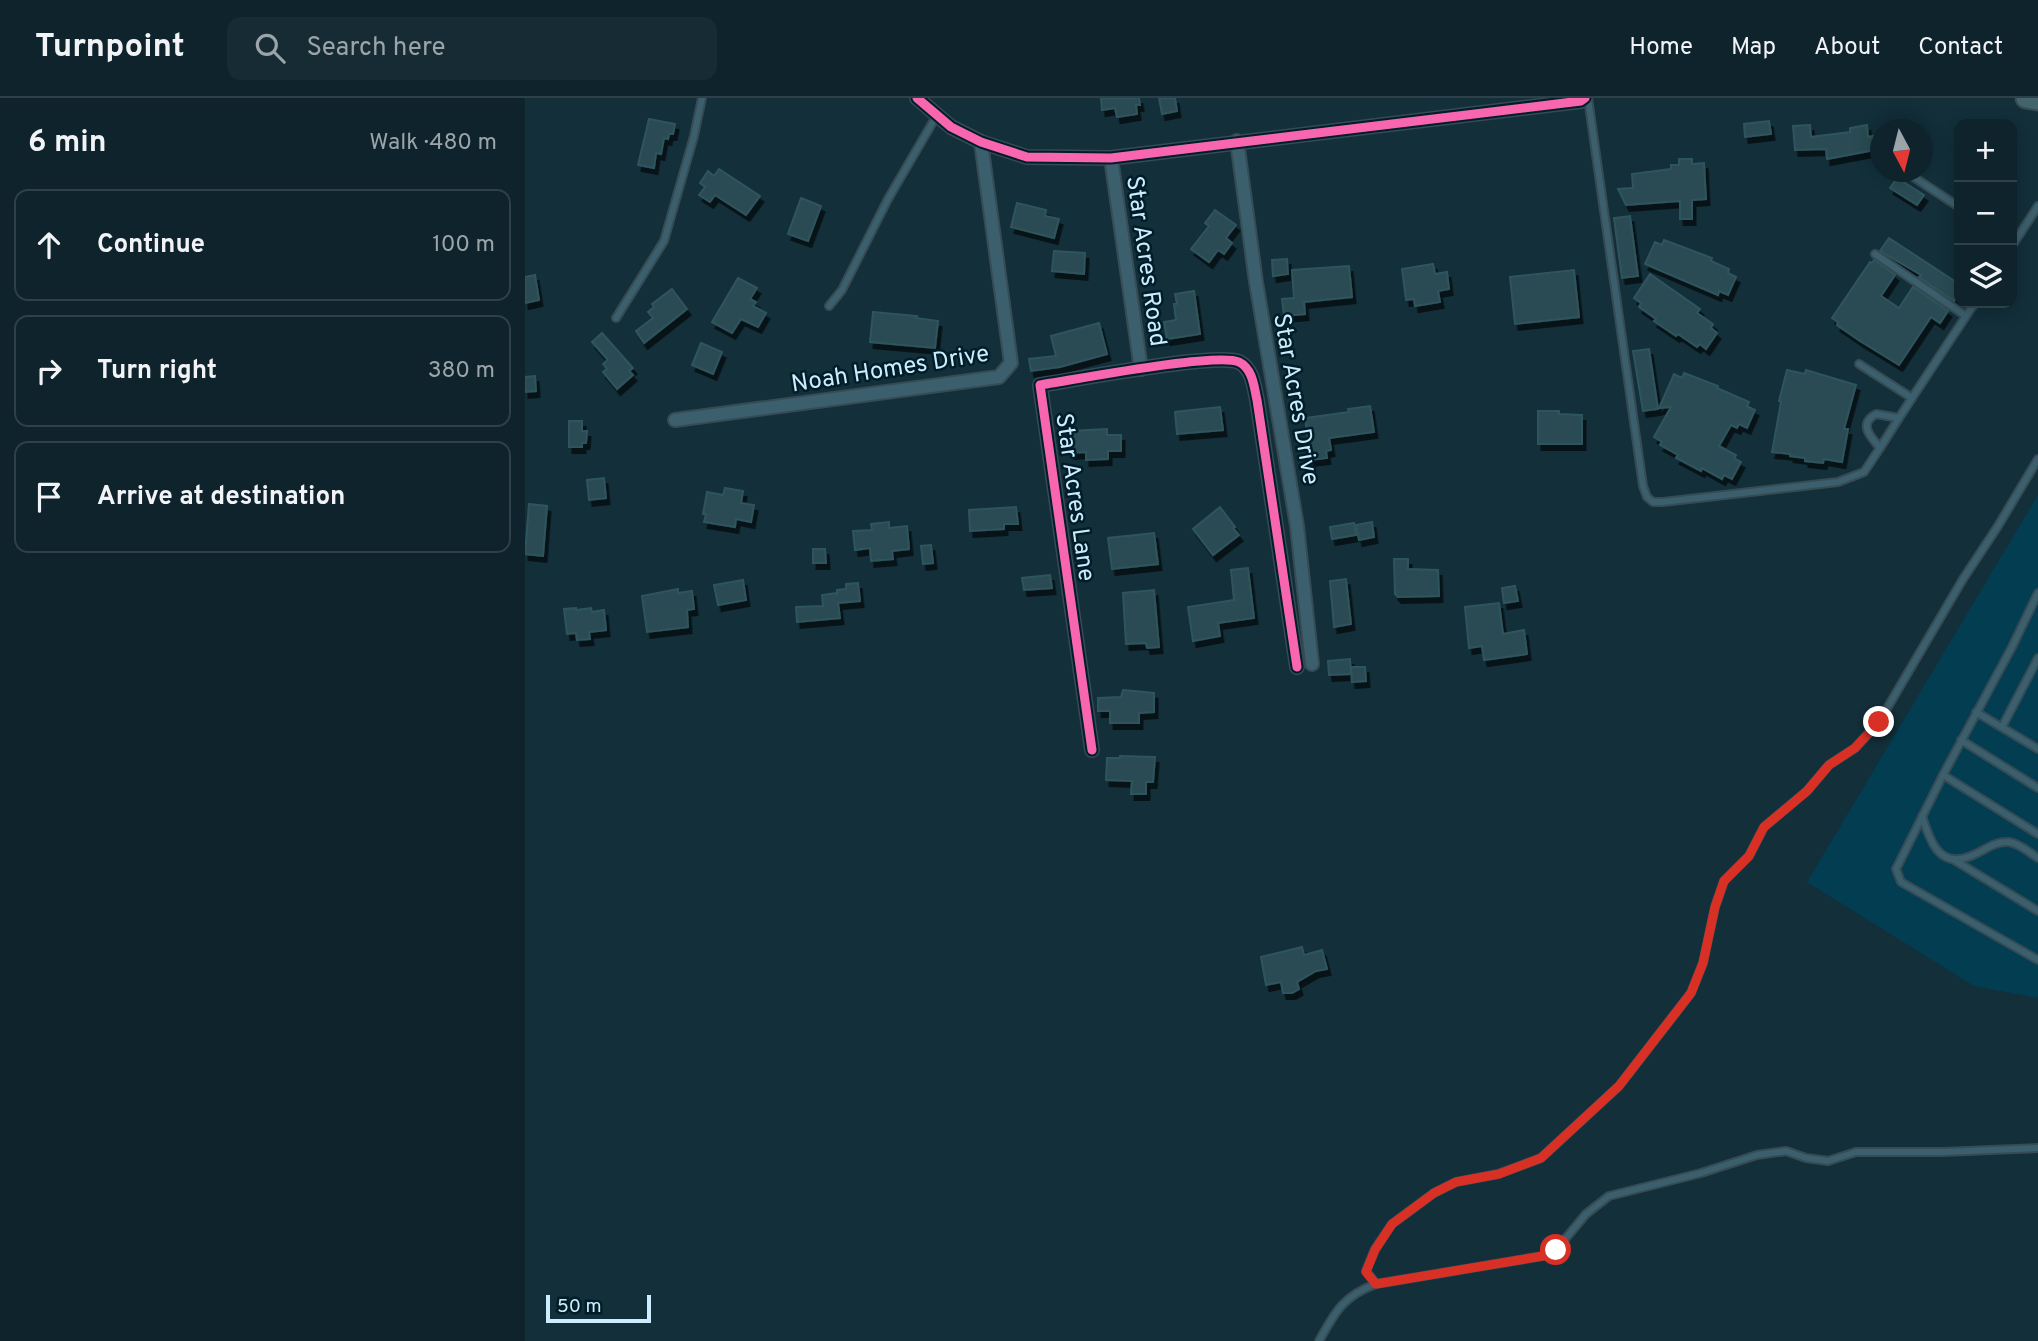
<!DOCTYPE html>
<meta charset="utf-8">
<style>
body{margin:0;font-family:Overpass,sans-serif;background:#172b34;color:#f1f3f6}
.controls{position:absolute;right:21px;top:21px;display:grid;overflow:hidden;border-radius:14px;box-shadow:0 4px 18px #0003}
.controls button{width:63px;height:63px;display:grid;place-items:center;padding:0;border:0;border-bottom:2px solid #2e4048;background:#0e232c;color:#f1f3f6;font:35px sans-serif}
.compass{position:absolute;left:1345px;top:21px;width:63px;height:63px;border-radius:50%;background:#0e232c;box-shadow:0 4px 18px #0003;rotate:173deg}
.scale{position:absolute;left:21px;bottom:18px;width:105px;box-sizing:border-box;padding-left:7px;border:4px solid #ccedfe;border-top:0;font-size:19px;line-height:24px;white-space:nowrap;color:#ccedfe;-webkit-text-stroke:5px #011d29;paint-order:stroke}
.stop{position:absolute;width:21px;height:21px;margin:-16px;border:5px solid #d93025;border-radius:50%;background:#fff}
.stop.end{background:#d93025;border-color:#fff;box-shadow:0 2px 7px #0008}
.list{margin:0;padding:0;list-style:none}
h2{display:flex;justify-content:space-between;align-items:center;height:91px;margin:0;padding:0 28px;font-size:30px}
h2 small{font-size:23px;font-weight:400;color:#9ba4a9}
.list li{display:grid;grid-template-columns:46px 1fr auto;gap:21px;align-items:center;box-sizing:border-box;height:112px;margin:0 14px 14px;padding:0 14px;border:2px solid #2e4048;border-radius:14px}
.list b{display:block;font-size:26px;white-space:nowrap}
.list em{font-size:23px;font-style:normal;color:#9ba4a9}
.icon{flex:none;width:38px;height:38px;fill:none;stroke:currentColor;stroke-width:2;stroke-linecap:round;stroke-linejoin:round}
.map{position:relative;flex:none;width:1513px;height:1243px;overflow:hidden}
header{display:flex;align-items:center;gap:42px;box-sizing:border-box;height:98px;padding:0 35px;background:#0e232c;border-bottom:2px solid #2e4048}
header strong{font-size:33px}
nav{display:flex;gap:38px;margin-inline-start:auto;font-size:24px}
.search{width:490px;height:63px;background:#172b34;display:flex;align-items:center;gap:18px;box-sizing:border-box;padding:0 24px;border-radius:14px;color:#9ba4a9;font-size:26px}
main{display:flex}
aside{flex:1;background:#0e232c}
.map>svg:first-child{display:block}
.built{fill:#023d51}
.building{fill:#2c4b53;stroke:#2f555d;stroke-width:2;filter:url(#shadow)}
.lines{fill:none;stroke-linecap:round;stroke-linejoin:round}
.service-casing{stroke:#364b54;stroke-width:10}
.minor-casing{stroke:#364b54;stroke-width:16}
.trunk-casing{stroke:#364b54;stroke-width:23}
.service{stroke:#3c5f6d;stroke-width:6}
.minor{stroke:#3c5f6d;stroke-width:12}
.trunk{stroke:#42646a;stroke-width:19}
.cycleway-casing{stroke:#011d29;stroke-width:13}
.cycleway{stroke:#f766af;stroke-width:9}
.route{stroke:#d93025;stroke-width:9}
.labels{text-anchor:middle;stroke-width:5;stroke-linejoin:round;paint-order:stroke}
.street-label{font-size:24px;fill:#ccedfe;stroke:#011d29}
</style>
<header>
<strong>Turnpoint</strong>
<div class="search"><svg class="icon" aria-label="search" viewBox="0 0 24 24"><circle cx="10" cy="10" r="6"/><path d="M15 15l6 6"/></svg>Search here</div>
<nav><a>Home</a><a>Map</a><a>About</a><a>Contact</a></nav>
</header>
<main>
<aside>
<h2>6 min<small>Walk · 480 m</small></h2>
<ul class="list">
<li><svg class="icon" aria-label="ahead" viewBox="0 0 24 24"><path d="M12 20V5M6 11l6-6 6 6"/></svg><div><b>Continue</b></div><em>100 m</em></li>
<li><svg class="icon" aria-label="right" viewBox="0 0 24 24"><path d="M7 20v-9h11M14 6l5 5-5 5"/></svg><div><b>Turn right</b></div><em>380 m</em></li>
<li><svg class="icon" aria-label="arrive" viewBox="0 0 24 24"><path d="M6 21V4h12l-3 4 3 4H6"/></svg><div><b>Arrive at destination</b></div></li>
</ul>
</aside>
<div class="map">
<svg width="1513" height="1243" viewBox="0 0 1513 1243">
<defs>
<filter id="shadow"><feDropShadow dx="3.5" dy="6" stdDeviation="0" flood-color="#0009"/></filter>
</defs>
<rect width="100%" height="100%" fill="#122f3a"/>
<polygon class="built" points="1513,397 1513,900 1449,888 1282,784"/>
<g class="building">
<polygon points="576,0 614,0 615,7 611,7 612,16 592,19 590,10 577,12"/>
<polygon points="634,0 650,0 652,13 637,16"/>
<polygon points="124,21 150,26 148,36 144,36 143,41 139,40 136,56 131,55 129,70 113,67"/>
<polygon points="1244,23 1246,36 1220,39 1219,26"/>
<polygon points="1285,27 1286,39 1325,34 1325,30 1342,27 1343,39 1348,38 1350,52 1302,61 1301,51 1270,52 1268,28"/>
<polygon points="1154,61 1167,61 1167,66 1179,65 1181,101 1167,102 1167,121 1155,121 1155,103 1101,107 1093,91 1108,90 1107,76 1146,71 1146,67 1154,67"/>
<polygon points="194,71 235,98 221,117 190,97 185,104 174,97 180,89 175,85 183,73 189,78"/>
<polygon points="1372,80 1399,97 1392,107 1365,90"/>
<polygon points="276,100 296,108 283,143 263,136"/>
<polygon points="492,105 521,112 520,118 534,121 529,140 486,129"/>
<polygon points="690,112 711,127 701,140 707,145 699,156 693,152 684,164 666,151 684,128 680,125"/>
<polygon points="1105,118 1113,178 1097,180 1089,120"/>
<polygon points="1364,140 1434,186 1434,195 1429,203 1394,179 1396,177 1355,153"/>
<polygon points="1139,142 1187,160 1186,163 1204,171 1203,175 1211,179 1203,197 1194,193 1193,197 1120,166 1130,144 1137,147"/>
<polygon points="529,153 560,155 559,176 527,173"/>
<polygon points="762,161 763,176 748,178 747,162"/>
<polygon points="1349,162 1370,177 1356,198 1374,210 1388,189 1423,213 1415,225 1406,219 1374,267 1335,243 1312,227 1313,224 1307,220 1345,164 1347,165"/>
<polygon points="908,166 910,176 922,174 924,191 913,193 915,204 890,208 889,201 881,202 877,171"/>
<polygon points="824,168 827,199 779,204 780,216 759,218 757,201 769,200 767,172"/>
<polygon points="1049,172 1054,219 990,226 985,179"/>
<polygon points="1125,176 1175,211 1172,215 1188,226 1186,230 1192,235 1181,251 1175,246 1172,249 1153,236 1151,238 1129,223 1131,221 1114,209 1116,205 1109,200"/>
<polygon points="10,177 14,202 0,205 0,179"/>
<polygon points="213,180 232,190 225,201 231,204 228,208 241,215 233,229 216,221 207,235 187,224"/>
<polygon points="147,191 162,211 119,245 111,233 128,220 123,214 129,209 127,206"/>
<polygon points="669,193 675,236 642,241 639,224 651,222 649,206 652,206 650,196"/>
<polygon points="348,214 392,218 391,220 413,223 410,250 345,244"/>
<polygon points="574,225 582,256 535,269 506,273 504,261 531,258 526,238"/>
<polygon points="77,235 108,270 104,273 108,277 92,291 78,274 82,271 78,266 83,262 67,244"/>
<polygon points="176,245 197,254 188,276 167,267"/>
<polygon points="1124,251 1133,311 1118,313 1108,253"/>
<polygon points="1262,272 1280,276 1281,272 1331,287 1319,331 1323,331 1317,364 1299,361 1298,365 1280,363 1280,360 1265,358 1265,356 1247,354 1256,304 1254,303"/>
<polygon points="1159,275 1193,288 1192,290 1224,304 1222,308 1230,312 1222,330 1214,326 1212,330 1206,327 1194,348 1211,357 1209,360 1216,364 1207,381 1199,377 1197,381 1177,370 1176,373 1151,360 1153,357 1135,347 1137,344 1129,339 1146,309 1134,310 1149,276 1157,280"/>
<polygon points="10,278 11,293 0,294 0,279"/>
<polygon points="845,308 849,334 804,340 806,352 801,353 802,360 786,362 780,320 824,314 823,311"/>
<polygon points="695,309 698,332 652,336 650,314"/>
<polygon points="1013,313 1034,313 1034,316 1057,317 1057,346 1013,346"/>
<polygon points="44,323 57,323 57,333 62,333 61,345 57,345 57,349 44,349"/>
<polygon points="582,331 582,337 596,337 596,353 583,353 583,361 561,362 561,354 546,355 545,333"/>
<polygon points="79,380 81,400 64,402 62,382"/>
<polygon points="200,390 218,393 216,405 229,407 226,424 211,421 210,429 179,424 181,416 178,416 182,394 198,397"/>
<polygon points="4,406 22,408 18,458 0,456"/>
<polygon points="491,409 493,426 479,426 479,431 445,433 444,412"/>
<polygon points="695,409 710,429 708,430 714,437 688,457 668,431"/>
<polygon points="364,424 364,430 382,428 384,451 367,453 368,461 346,463 345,450 330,452 328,433 347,432 346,426"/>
<polygon points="847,424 849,439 834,442 831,427"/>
<polygon points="829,425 831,437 807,441 805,429"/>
<polygon points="629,435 633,466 587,471 583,440"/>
<polygon points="406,447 408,465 398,466 396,448"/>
<polygon points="288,451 300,451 301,465 288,465"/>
<polygon points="869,461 883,461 883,471 913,472 914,498 873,499 870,496"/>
<polygon points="723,470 729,520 693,525 695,538 668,543 663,509 709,502 706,472"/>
<polygon points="525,477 527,490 499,492 497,480"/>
<polygon points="821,481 826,526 809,529 805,483"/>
<polygon points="218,482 221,502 193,507 189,487"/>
<polygon points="333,485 335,503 313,505 315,520 272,524 271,509 298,508 297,497 312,495 312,498 312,492 321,491 321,486"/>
<polygon points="990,488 993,503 979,505 977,490"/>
<polygon points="153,491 153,495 167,493 169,511 162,512 163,529 122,534 117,498"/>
<polygon points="629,492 634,549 622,550 621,545 601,546 598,495"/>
<polygon points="974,505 978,536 999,532 1002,556 959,562 957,548 944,550 940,509"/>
<polygon points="51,510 51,512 66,510 67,514 79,512 81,532 64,534 65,541 52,542 51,535 42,536 39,511"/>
<polygon points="825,561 826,576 804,577 803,563"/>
<polygon points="826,569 840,569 841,583 827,584"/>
<polygon points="598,592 629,595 629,614 614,615 614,625 585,625 585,613 573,613 573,600 596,599"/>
<polygon points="595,658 630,659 628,684 621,684 621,696 606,696 607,683 581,682 582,660 595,660"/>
<polygon points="777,849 779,857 797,852 802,871 791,873 772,884 774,891 767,895 758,895 756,884 741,887 736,859"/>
</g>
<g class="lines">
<g class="service-casing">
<g id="service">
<polyline points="1063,0 1118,388 1122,399 1128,404 1138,404 1313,384 1339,374 1355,350"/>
<polyline points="1381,74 1434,109"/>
<polyline points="1487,148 1513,108"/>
<polyline points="1350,156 1441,218 1450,205"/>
<polyline points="304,208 317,192 363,101 412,17"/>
<polyline points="91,220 139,143 169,38 177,0"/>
<polyline points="1334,266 1387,300 1441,218"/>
<path d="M1374,320L1355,350C1345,338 1333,326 1351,316L1374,320L1387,300"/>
<polyline points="1513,495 1487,549 1418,677 1513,736"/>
<polyline points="1451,614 1513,651"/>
<polyline points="1477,629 1513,560"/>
<polyline points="1436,642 1513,690"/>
<polyline points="1418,677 1371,771 1376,784 1513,862"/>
<path d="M1397,718C1404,740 1413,770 1443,759C1458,754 1468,743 1484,744C1494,745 1505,755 1513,760"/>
<polyline points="1429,762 1513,813"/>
<polyline points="851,1186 841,1173 850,1151 867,1126 909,1095 931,1084 973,1076 1016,1060 1094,988 1166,895 1178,865 1190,809 1199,783 1224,758 1239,729 1282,693 1304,667 1330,650 1354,624 1438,481 1473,428 1513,361"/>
<path d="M794,1243C810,1214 818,1198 851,1186L1018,1158L1031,1152L1061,1116L1084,1098L1176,1075L1232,1057L1261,1053L1281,1060L1303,1063L1331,1054H1417L1513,1050"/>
</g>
</g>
<g class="minor-casing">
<g id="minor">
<polyline points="392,0 426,29 456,44 502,59 586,60 1056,3 1060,0"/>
<polyline points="712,43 731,184 772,428 787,566"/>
<polyline points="586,60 616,271"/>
<polyline points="150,322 474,279 486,265 456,44"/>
<path d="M567,652L515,287C548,282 692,254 714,264C728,271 729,289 732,302L772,569"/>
</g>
</g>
<g class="trunk-casing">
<polyline id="trunk" points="1501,0 1513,2"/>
</g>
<use href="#service" class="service"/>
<use href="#minor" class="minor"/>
<use href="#trunk" class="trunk"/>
<g class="cycleway-casing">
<g id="cycleway">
<polyline points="392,0 426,29 456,44 502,59 586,60 1056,3 1060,0"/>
<path d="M567,652L515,287C548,282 692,254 714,264C728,271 729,289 732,302L772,569"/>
</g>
</g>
<use href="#cycleway" class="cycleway"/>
</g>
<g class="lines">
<polyline class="route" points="1031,1152 1018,1158 851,1186 841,1174 850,1152 867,1126 909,1095 931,1084 974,1076 1016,1060 1094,988 1166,895 1178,865 1190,809 1199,783 1224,758 1239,729 1282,693 1304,667 1330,650 1354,624"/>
</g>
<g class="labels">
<g class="street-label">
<text transform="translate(622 163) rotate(82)" y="8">Star Acres Road</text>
<text transform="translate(365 270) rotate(-9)" y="8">Noah Homes Drive</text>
<text transform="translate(772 301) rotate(80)" y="8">Star Acres Drive</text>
<text transform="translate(551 399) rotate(82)" y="8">Star Acres Lane</text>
</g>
</g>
</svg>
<div class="controls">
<button>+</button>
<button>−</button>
<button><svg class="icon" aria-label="layers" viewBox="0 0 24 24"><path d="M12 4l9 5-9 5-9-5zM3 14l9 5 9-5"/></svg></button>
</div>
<svg class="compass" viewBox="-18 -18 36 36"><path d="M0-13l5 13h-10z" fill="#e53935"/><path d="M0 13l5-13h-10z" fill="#9ba4a9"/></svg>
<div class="scale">50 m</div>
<div class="stop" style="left:1031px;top:1152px"></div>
<div class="stop end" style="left:1354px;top:624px"></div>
</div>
</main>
